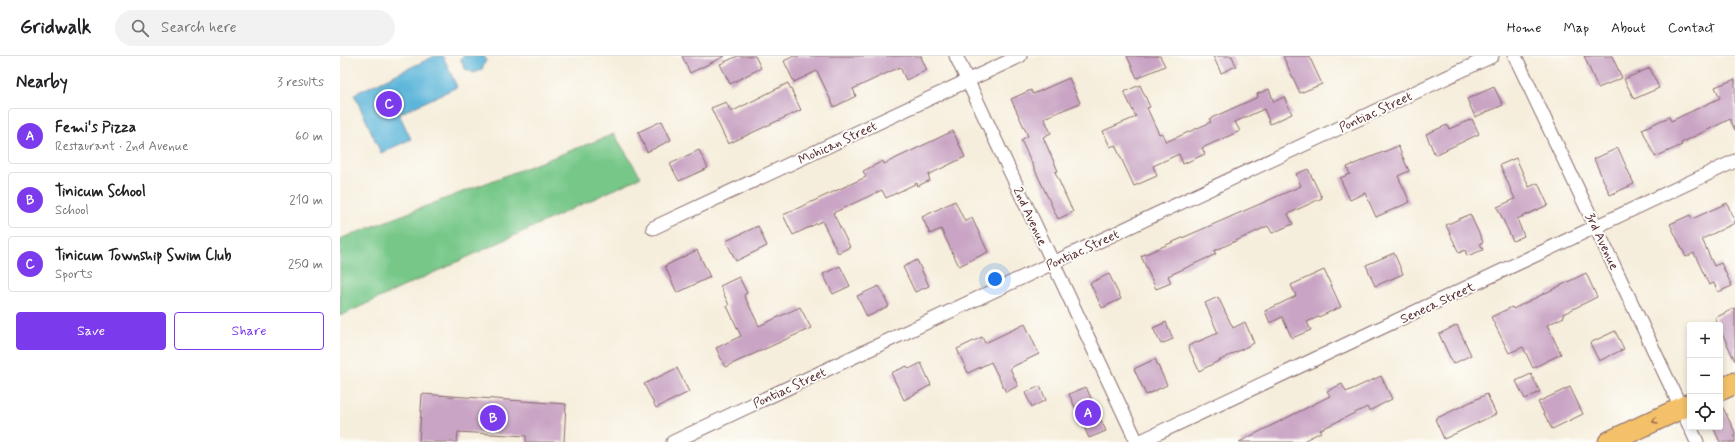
<!DOCTYPE html>
<meta charset="utf-8">
<style>
body{margin:0;font-family:Mynerve,sans-serif;background:#f2f2f2;color:#202124}
.controls{position:absolute;right:12px;bottom:12px;display:grid;overflow:hidden;border-radius:4px;box-shadow:0 2px 6px #0003}
.controls button{width:36px;height:36px;display:grid;place-items:center;padding:0;border:0;border-bottom:1px solid #e0e0e0;background:#fff;color:#202124;font:20px sans-serif}
.you{position:absolute;left:655px;top:223px;width:14px;height:14px;margin:-10px;border:3px solid #fff;border-radius:50%;background:#1a73e8;box-shadow:0 0 0 6px #1a73e833}
.badge{display:grid;place-items:center;width:26px;height:26px;border-radius:50%;background:#7c3aed;color:#fff;font-size:13px;font-weight:700}
.pin{position:absolute;translate:-50% -50%;border:2px solid #fff;box-shadow:0 1px 4px #0006}
.list{margin:0;padding:0;list-style:none}
h2{display:flex;justify-content:space-between;align-items:center;height:52px;margin:0;padding:0 16px;font-size:17px}
h2 small{font-size:13px;font-weight:400;color:#757577}
.list li{display:grid;grid-template-columns:26px 1fr auto;gap:12px;align-items:center;box-sizing:border-box;height:56px;margin:0 8px 8px;padding:0 8px;border:1px solid #e0e0e0;border-radius:4px}
.list b{display:block;font-size:15px;white-space:nowrap}
.list p{margin:0;font-size:13px;white-space:nowrap;color:#757577}
.list em{font-size:13px;font-style:normal;color:#757577}
.actions{display:flex;gap:8px;padding:12px 16px}
.actions a{flex:1;padding:9px 0;border:1px solid #7c3aed;border-radius:4px;text-align:center;font-size:14px;color:#7c3aed}
.actions .main{background:#7c3aed;color:#fff}
.icon{flex:none;width:22px;height:22px;fill:none;stroke:currentColor;stroke-width:2;stroke-linecap:round;stroke-linejoin:round}
.map{position:relative;flex:none;width:1395px;height:386px;overflow:hidden}
header{display:flex;align-items:center;gap:24px;box-sizing:border-box;height:56px;padding:0 20px;background:#fff;border-bottom:1px solid #e0e0e0}
header strong{font-size:19px}
nav{display:flex;gap:22px;margin-inline-start:auto;font-size:14px}
.search{width:280px;height:36px;background:#f2f2f2;display:flex;align-items:center;gap:10px;box-sizing:border-box;padding:0 14px;border-radius:22px;color:#757577;font-size:15px}
main{display:flex}
aside{flex:1;background:#fff}
.map>svg:first-child{display:block}
.green{fill:#76c788;stroke:#60735a}
.water{fill:#5cb6da;stroke:#536a82}
.building{fill:#c9a4c4}
.lines{fill:none;stroke-linecap:round;stroke-linejoin:round}
.street-casing{stroke:#866769;stroke-width:15}
.primary-casing{stroke:#866769;stroke-width:23}
.street{stroke:#fff;stroke-width:13}
.primary{stroke:#f4c16a;stroke-width:21}
.oneway{stroke:#966847}
.labels{text-anchor:middle;stroke-width:4;stroke-linejoin:round;paint-order:stroke}
.street-label{font-size:13px;fill:#4a1f2b;stroke:#fdfcf7}
</style>
<header>
<strong>Gridwalk</strong>
<div class="search"><svg class="icon" aria-label="search" viewBox="0 0 24 24"><circle cx="10" cy="10" r="6"/><path d="M15 15l6 6"/></svg>Search here</div>
<nav><a>Home</a><a>Map</a><a>About</a><a>Contact</a></nav>
</header>
<main>
<aside>
<h2>Nearby<small>3 results</small></h2>
<ul class="list">
<li><span class="badge">A</span><div><b>Femi's Pizza</b><p>Restaurant · 2nd Avenue</p></div><em>60 m</em></li>
<li><span class="badge">B</span><div><b>Tinicum School</b><p>School</p></div><em>210 m</em></li>
<li><span class="badge">C</span><div><b>Tinicum Township Swim Club</b><p>Sports</p></div><em>250 m</em></li>
</ul>
<div class="actions"><a class="main">Save</a><a>Share</a></div>
</aside>
<div class="map">
<svg width="1395" height="386" viewBox="0 0 1395 386">
<rect width="100%" height="100%" fill="#fdfcf7"/>
<filter id="ink" filterUnits="userSpaceOnUse"><feTurbulence type="fractalNoise" baseFrequency=".025" numOctaves="2"/><feDisplacementMap in="SourceGraphic" scale="8" xChannelSelector="R" yChannelSelector="G"/><feConvolveMatrix kernelMatrix="1 2 1 2 8 2 1 2 1" color-interpolation-filters="sRGB"/></filter>
<filter id="wash" filterUnits="userSpaceOnUse"><feTurbulence type="fractalNoise" baseFrequency=".012" numOctaves="4" result="noise"/><feDisplacementMap in="SourceGraphic" scale="16" xChannelSelector="R" yChannelSelector="G"/><feGaussianBlur stdDeviation="0.9" result="paint"/><feColorMatrix in="noise" values="0 0 0 0 0 0 0 0 0 0 0 0 0 0 0 0 0 1.4 0 .05"/><feComposite in="paint" operator="in"/></filter>
<g filter="url(#wash)">
<rect width="100%" height="100%" fill="#f6eedc"/>
<polygon class="green" points="274,78 301,121 0,260 0,183"/>
<g class="water">
<polygon points="95,0 103,0 117,31 59,58 71,83 41,97 14,38"/>
<polygon points="123,0 144,0 146,4 142,13 134,17 125,13 121,4"/>
</g>
<g id="blocks">
<g class="building">
<polygon points="342,0 385,0 350,17"/>
<polygon points="398,0 415,0 421,12 390,28 380,8"/>
<polygon points="454,0 582,0 581,1 587,14 566,24 560,11 513,33 516,40 494,51 477,15 454,26 444,5"/>
<polygon points="787,0 820,0 825,10 797,22"/>
<polygon points="873,0 892,0 896,10 881,17"/>
<polygon points="943,0 969,0 982,28 960,37"/>
<polygon points="1244,0 1272,0 1282,22 1258,32"/>
<polygon points="1310,12 1319,32 1294,43 1284,23"/>
<polygon points="729,22 740,47 704,62 711,77 703,81 718,115 715,116 733,156 718,163 681,84 688,80 671,43 691,34 693,38"/>
<polygon points="1395,23 1395,74 1390,63 1341,87 1342,89 1315,101 1302,73 1329,61 1331,65 1380,42 1375,31"/>
<polygon points="448,27 461,54 388,88 371,52 386,46 391,56"/>
<polygon points="800,29 810,51 807,52 819,78 822,77 826,86 871,66 869,63 918,41 917,38 929,33 934,46 944,41 952,58 930,68 924,53 895,66 900,75 862,92 865,98 843,108 839,98 813,110 817,120 794,130 775,89 770,91 763,75 796,61 784,36"/>
<polygon points="1154,31 1163,49 1135,61 1127,43"/>
<polygon points="1132,63 1139,78 1095,99 1086,78 1107,69 1109,73"/>
<polygon points="322,65 331,84 307,96 298,76"/>
<polygon points="613,75 625,101 588,119 590,124 578,130 577,127 546,142 542,134 493,157 510,191 498,197 482,165 453,179 443,159 526,121 523,115 543,105 544,108"/>
<polygon points="1058,90 1069,115 1058,120 1070,146 1036,161 1025,137 1010,144 1000,122 1010,118 1007,111"/>
<polygon points="1278,92 1294,128 1270,139 1254,103"/>
<polygon points="359,94 368,112 339,125 330,108"/>
<polygon points="1176,102 1189,131 1198,127 1208,149 1177,163 1184,180 1173,185 1157,151 1175,143 1160,109"/>
<polygon points="968,113 982,142 948,158 953,168 932,177 928,170 874,195 876,198 828,220 831,227 816,233 801,200 961,130 956,118"/>
<polygon points="615,145 625,166 632,162 648,196 619,210 601,173 590,178 582,161"/>
<polygon points="1387,147 1395,167 1362,183 1374,210 1381,207 1392,230 1378,236 1374,227 1369,229 1354,197 1346,201 1330,168 1350,159 1352,163"/>
<polygon points="1130,158 1143,186 1140,187 1143,194 1127,200 1125,194 1119,197 1106,169"/>
<polygon points="418,170 427,190 396,205 386,185"/>
<polygon points="357,194 370,221 337,237 325,210"/>
<polygon points="1054,197 1063,218 1035,230 1026,209"/>
<polygon points="577,204 589,230 575,236 563,211"/>
<polygon points="500,210 510,230 493,238 483,218"/>
<polygon points="984,214 1001,251 967,266 971,274 952,282 942,261 930,267 925,255 956,240 951,229"/>
<polygon points="1246,217 1257,241 1223,258 1224,261 1207,269 1221,298 1193,312 1183,291 1169,297 1151,261 1172,251 1173,253"/>
<polygon points="769,218 781,243 762,252 750,227"/>
<polygon points="399,221 407,237 404,239 419,270 460,251 471,272 385,311 376,292 401,280 387,250 389,249 380,230"/>
<polygon points="539,230 549,250 527,261 517,240"/>
<polygon points="878,241 893,272 905,266 914,287 859,315 848,290 878,277 865,247"/>
<polygon points="1395,252 1395,305 1380,273 1380,269 1378,269 1375,262"/>
<polygon points="826,266 833,283 821,288 813,272"/>
<polygon points="685,268 699,298 670,312 678,330 666,336 651,306 628,317 617,293 642,281 645,287"/>
<polygon points="1117,269 1131,299 1113,308 1099,278"/>
<polygon points="1275,275 1284,293 1259,305 1250,287"/>
<polygon points="815,303 827,329 806,339 794,313"/>
<polygon points="581,307 591,329 564,344 551,317 567,310 569,313"/>
<polygon points="337,312 349,336 316,352 304,328"/>
<polygon points="1191,318 1200,336 1185,343 1176,325"/>
<polygon points="1041,320 1052,343 1029,355 1027,351 980,374 981,376 961,386 899,386 990,340 987,335 1002,328 1006,336"/>
<polygon points="700,330 706,344 692,351 685,337"/>
<polygon points="746,331 766,375 749,382 729,338"/>
<polygon points="1230,331 1243,358 1212,373 1198,346"/>
<polygon points="82,338 226,348 224,386 186,386 186,380 118,376 117,386 79,386"/>
<polygon points="1147,338 1156,358 1104,383 1095,363"/>
<polygon points="1380,346 1395,376 1395,386 1380,386 1373,371 1380,371"/>
</g>
</g>
</g>
<g filter="url(#ink)">
<use href="#blocks" fill-opacity="0" stroke="#866769" stroke-width="1"/>
<g class="lines">
<g class="street-casing">
<g id="street">
<polyline points="616,0 797,386"/>
<polyline points="1175,0 1350,371"/>
<polyline points="313,172 680,0"/>
<polyline points="1350,371 1357,386"/>
<polyline points="333,386 1152,0"/>
<polyline points="799,386 1395,105"/>
</g>
</g>
<g class="primary-casing">
<g id="primary">
<polyline points="1380,334 1395,327"/>
<polyline points="1269,386 1350,348"/>
</g>
</g>
<use href="#street" class="street"/>
<use href="#primary" class="primary"/>
</g>
<defs><path id="oneway-chevron" d="M-2-3.5L2.5 0L-2 3.5" fill="none" stroke-width="1.6" stroke-linecap="round" stroke-linejoin="round"/></defs>
<use class="oneway" href="#oneway-chevron" transform="translate(1315 365) rotate(155)"/>
</g>
<g class="labels">
<g class="street-label">
<text transform="translate(1035 55) rotate(-25)" y="5">Pontiac Street</text>
<text transform="translate(497 86) rotate(-25)" y="5">Mohican Street</text>
<text transform="translate(691 160) rotate(65)" y="5">2nd Avenue</text>
<text transform="translate(1263 185) rotate(65)" y="5">3rd Avenue</text>
<text transform="translate(742 193) rotate(-25)" y="5">Pontiac Street</text>
<text transform="translate(1097 246) rotate(-25)" y="5">Seneca Street</text>
<text transform="translate(449 331) rotate(-25)" y="5">Pontiac Street</text>
</g>
</g>
</svg>
<div class="controls">
<button>+</button>
<button>−</button>
<button><svg class="icon" aria-label="locate" viewBox="0 0 24 24"><circle cx="12" cy="12" r="6"/><path d="M12 2v4M12 18v4M2 12h4M18 12h4"/></svg></button>
</div>
<div class="you"></div>
<div class="pin badge" style="left:748px;top:357px">A</div>
<div class="pin badge" style="left:153px;top:362px">B</div>
<div class="pin badge" style="left:49px;top:48px">C</div>
</div>
</main>
